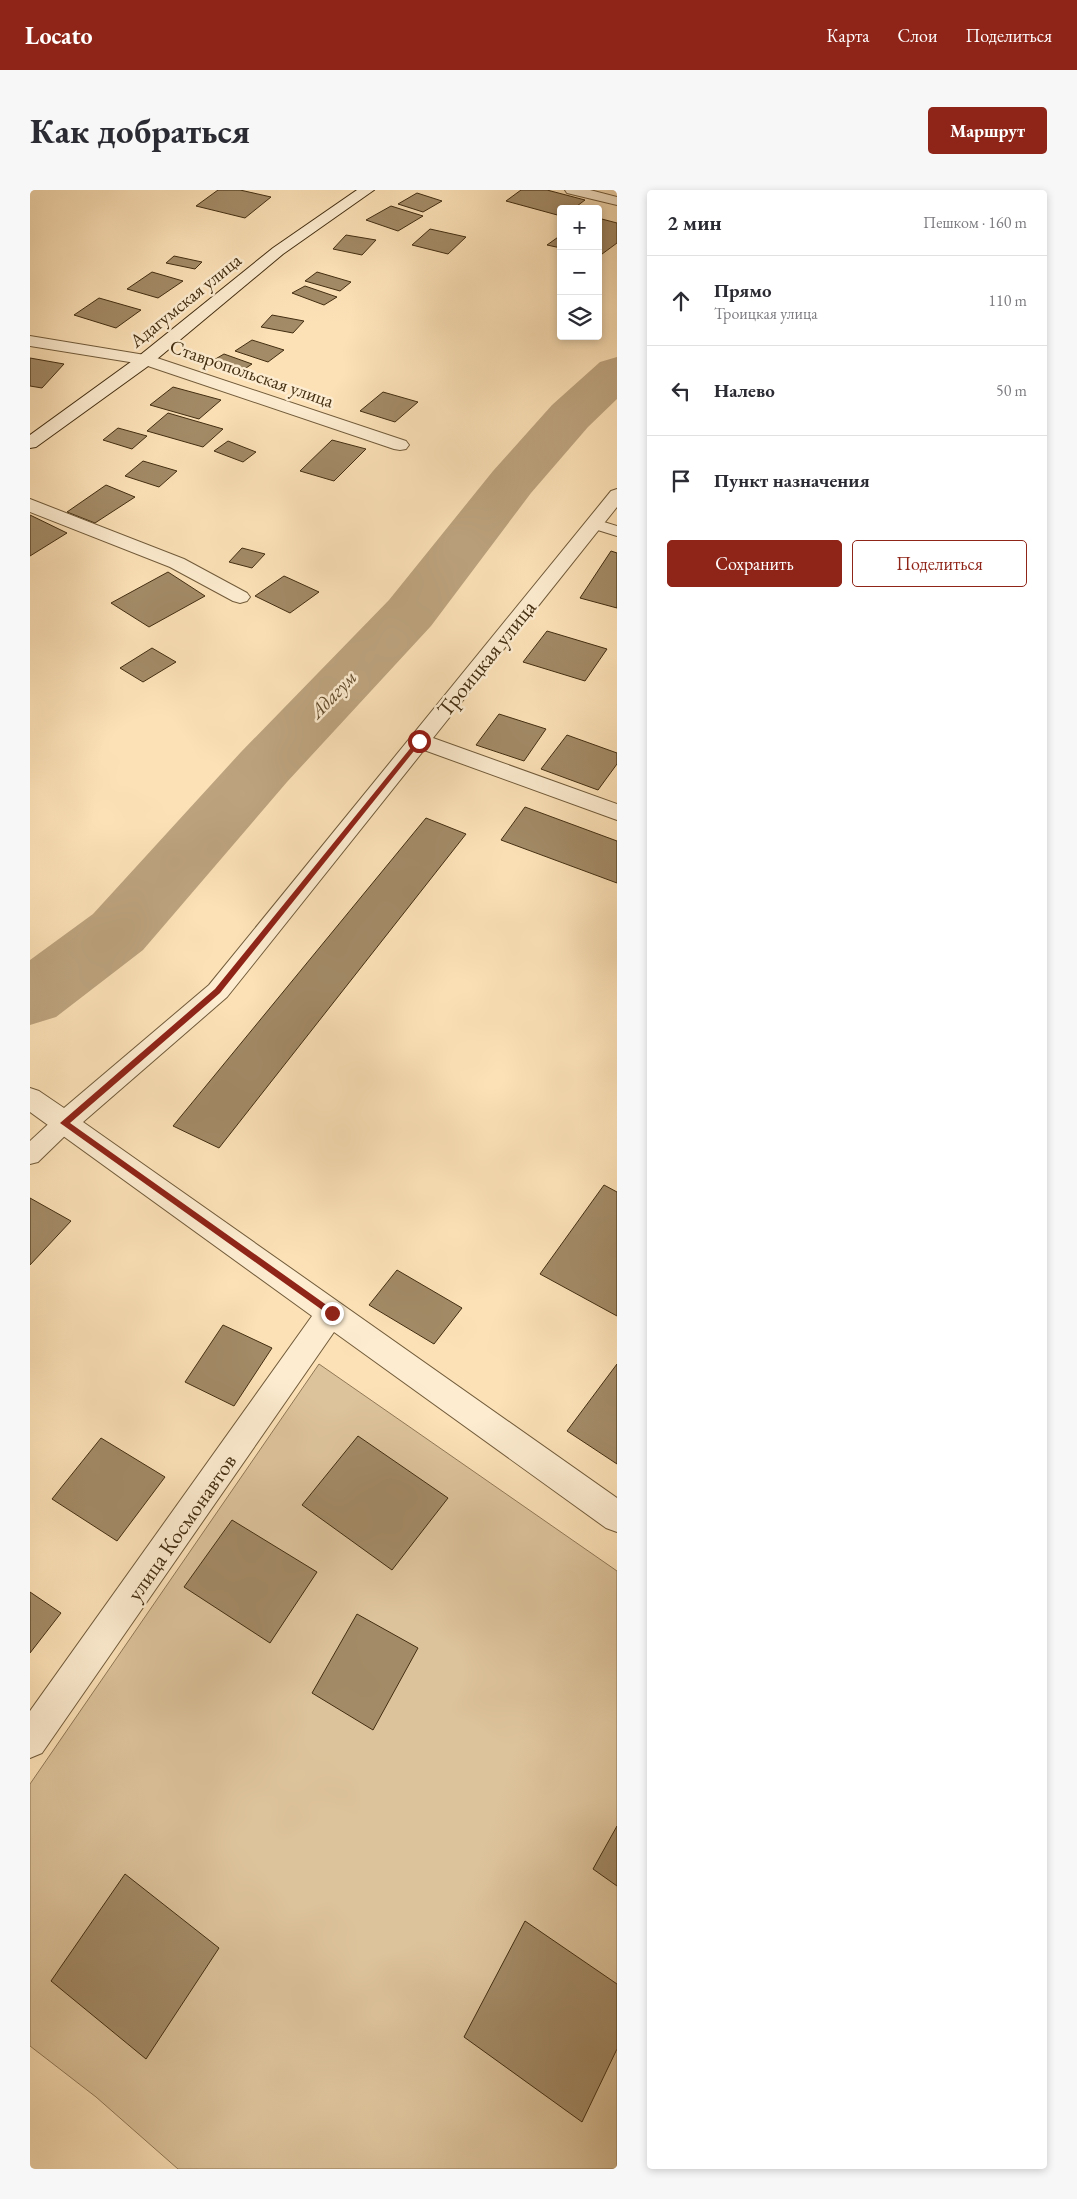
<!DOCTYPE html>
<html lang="ru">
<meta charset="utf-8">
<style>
body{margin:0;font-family:"EB Garamond",serif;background:#f7f7f7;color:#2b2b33}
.controls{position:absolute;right:15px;top:15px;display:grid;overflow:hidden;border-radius:5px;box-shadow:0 2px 8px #0003}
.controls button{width:45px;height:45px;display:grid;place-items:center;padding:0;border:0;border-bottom:1px solid #e1e1e2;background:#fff;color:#2b2b33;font:25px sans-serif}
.stop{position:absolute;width:15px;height:15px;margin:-11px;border:4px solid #8f2418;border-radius:50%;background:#fff}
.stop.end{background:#8f2418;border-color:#fff;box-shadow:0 1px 5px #0008}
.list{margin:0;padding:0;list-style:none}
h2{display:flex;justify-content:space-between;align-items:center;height:65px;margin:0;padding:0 20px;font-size:21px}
h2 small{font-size:16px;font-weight:400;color:#7c7c81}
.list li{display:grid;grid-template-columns:32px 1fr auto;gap:15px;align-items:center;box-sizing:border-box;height:90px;padding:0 20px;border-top:1px solid #e1e1e2}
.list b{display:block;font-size:19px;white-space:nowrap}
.list p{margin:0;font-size:16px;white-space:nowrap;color:#7c7c81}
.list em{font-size:16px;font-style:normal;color:#7c7c81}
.actions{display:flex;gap:10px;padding:15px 20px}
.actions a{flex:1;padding:11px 0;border:1px solid #8f2418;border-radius:5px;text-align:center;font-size:18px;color:#8f2418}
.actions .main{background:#8f2418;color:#fff}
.icon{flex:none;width:28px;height:28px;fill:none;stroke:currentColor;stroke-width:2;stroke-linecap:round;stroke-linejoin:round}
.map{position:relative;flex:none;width:587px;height:1979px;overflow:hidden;border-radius:5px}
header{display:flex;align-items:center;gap:30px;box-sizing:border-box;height:70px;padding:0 25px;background:#8f2418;color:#fff}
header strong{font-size:24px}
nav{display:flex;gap:28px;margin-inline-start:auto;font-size:18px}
.intro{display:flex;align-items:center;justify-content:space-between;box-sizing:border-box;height:120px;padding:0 30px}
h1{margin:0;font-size:35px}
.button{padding:12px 22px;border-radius:5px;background:#8f2418;color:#fff;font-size:18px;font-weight:700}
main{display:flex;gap:30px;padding:0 30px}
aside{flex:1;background:#fff;border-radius:5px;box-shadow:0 2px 8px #0003}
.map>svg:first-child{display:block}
.green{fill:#ddc39b;stroke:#907856}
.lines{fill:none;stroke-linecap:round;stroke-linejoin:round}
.river{fill:#bda47f;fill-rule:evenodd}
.building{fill:#a38b67;stroke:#432e11}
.service-casing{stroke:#715b3a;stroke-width:2}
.minor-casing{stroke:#715b3a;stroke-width:2}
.secondary-casing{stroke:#432e11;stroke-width:2}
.service{fill:#fdecd0;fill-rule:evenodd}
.minor{fill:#fdecd0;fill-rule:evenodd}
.secondary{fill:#fdecd0;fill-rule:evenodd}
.route{fill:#8f2418}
.labels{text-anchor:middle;stroke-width:5;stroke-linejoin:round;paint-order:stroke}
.far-street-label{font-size:19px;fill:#432e11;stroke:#fdecd0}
.far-water-label{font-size:20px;font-style:italic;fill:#624c2c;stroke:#fdecd0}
.street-label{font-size:22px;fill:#432e11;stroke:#fdecd0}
</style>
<header>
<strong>Locato</strong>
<nav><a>Карта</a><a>Слои</a><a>Поделиться</a></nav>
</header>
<div class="intro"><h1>Как добраться</h1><a class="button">Маршрут</a></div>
<main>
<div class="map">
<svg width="587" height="1979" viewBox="0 0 587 1979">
<rect width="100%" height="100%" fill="#fce1b7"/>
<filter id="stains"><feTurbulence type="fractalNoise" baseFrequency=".004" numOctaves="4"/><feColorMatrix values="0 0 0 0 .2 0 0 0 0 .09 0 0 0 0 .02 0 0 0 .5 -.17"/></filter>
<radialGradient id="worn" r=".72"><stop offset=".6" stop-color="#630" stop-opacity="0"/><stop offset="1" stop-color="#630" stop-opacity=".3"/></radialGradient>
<polygon class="green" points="289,1174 587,1381 587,1979 148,1979 66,1907 0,1856 0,1594"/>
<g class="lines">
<polygon class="river" points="587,167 587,209 558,237 501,303 401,436 257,592 113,760 26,827 0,835 0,770 63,724 211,562 359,410 463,281 522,215 570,172"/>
</g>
<g class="building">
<polygon points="188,0 210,0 241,7 215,28 166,16"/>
<polygon points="491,0 517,0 555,10 543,19 531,19 531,26 476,11"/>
<polygon points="387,3 412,11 393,22 368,14"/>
<polygon points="361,16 393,26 368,41 336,30"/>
<polygon points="568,28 587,33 587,53 568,67"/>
<polygon points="400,39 436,47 418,64 382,55"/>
<polygon points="316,45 346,50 332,65 303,59"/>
<polygon points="531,45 531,58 517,55"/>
<polygon points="144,66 172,72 165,79 136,73"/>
<polygon points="122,82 153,91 128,108 97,99"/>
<polygon points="287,82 321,92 310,101 275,91"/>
<polygon points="275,96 307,107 294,115 262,103"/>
<polygon points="69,108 111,120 86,138 44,125"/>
<polygon points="242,125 274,131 263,143 231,137"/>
<polygon points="222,150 254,160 238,172 205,161"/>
<polygon points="194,164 222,174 210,182 182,171"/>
<polygon points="0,168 34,174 12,198 0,196"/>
<polygon points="143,197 191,210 169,229 120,215"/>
<polygon points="353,202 388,212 365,232 330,221"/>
<polygon points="138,223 193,239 173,257 117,241"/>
<polygon points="88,238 117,246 102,259 73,250"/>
<polygon points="302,250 336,259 304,291 270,281"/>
<polygon points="198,251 226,262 213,272 184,261"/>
<polygon points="113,271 147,281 129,297 95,286"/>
<polygon points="76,295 105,307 65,333 37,322"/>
<polygon points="0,325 37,343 0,366"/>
<polygon points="212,358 235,364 222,378 199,372"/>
<polygon points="581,361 587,363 587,418 550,408"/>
<polygon points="138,382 175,406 119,437 81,413"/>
<polygon points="254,386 289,402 260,423 225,406"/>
<polygon points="517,441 577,459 555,491 493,472"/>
<polygon points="122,458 146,472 113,492 90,478"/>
<polygon points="469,524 516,539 494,571 446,555"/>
<polygon points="537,545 587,563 587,574 568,600 511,579"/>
<polygon points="495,617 587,651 587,693 471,650"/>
<polygon points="396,628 436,644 189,958 143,936"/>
<polygon points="574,995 587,1002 587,1126 510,1084"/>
<polygon points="0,1008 41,1031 0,1075"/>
<polygon points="367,1080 432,1118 404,1154 339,1115"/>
<polygon points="193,1135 242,1158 204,1216 155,1192"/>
<polygon points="587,1174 587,1274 537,1241"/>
<polygon points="328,1246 418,1308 362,1380 272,1315"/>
<polygon points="71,1248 135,1287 87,1351 22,1309"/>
<polygon points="202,1330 287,1382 240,1453 154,1397"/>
<polygon points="0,1402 31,1423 0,1463"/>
<polygon points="327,1424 388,1458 343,1540 282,1503"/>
<polygon points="587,1636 587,1696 563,1679"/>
<polygon points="95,1684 189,1758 116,1869 21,1791"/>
<polygon points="495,1731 587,1794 587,1859 552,1932 434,1847"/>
</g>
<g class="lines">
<g class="service-casing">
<g id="service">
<polygon points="564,329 587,336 587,346 558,337 556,334 558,331"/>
<polygon points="34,924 42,927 46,933 42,939 8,972 0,974 0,951 26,927"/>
</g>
</g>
<g class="minor-casing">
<g id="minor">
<polygon points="535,0 560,0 587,7 587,15 537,3"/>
<polygon points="0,146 121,166 376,251 379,255 376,259 370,260 364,259 112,174 0,156"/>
<polygon points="587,299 587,317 403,548 587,614 587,630 394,560 197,807 53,932 587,1308 587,1342 576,1338 304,1142 12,1563 0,1568 0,1521 282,1126 0,922 0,898 9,901 34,918 179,795 581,301"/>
<polygon points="0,309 154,369 217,403 220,407 217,411 210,413 203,411 140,377 0,322"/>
</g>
</g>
<g class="secondary-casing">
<polygon id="secondary" points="327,0 344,0 253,64 121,174 6,257 0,258 0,245 109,166 243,58"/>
</g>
<use href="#service" class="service"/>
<use href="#minor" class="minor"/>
<use href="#secondary" class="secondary"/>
</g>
<polygon class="route" points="387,550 392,551 190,803 40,933 305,1121 306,1123 302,1127 30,933 185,799"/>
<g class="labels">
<g class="far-street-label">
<text transform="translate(155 110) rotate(-39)" y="7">Адагумская улица</text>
<text transform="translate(222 183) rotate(19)" y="7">Ставропольская улица</text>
</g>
<g class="far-water-label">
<text transform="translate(303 504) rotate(-46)" y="7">Адагум</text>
</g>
<g class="street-label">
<text transform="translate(456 468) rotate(-51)" y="8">Троицкая улица</text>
<text transform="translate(151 1337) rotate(-55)" y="8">улица Космонавтов</text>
</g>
</g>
<rect width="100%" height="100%" filter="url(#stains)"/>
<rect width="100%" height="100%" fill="url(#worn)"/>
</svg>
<div class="controls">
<button>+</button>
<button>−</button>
<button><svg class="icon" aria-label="layers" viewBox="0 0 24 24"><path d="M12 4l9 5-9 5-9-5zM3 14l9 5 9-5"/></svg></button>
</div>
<div class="stop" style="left:389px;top:551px"></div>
<div class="stop end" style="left:302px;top:1123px"></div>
</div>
<aside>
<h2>2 мин<small>Пешком · 160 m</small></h2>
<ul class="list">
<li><svg class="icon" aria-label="ahead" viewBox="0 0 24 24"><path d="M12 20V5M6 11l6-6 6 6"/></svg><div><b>Прямо</b><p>Троицкая улица</p></div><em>110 m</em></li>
<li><svg class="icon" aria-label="left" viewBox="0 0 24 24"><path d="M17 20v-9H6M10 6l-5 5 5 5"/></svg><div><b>Налево</b></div><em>50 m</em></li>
<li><svg class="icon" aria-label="arrive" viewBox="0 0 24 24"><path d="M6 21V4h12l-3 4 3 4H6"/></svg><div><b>Пункт назначения</b></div></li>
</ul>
<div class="actions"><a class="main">Сохранить</a><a>Поделиться</a></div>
</aside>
</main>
